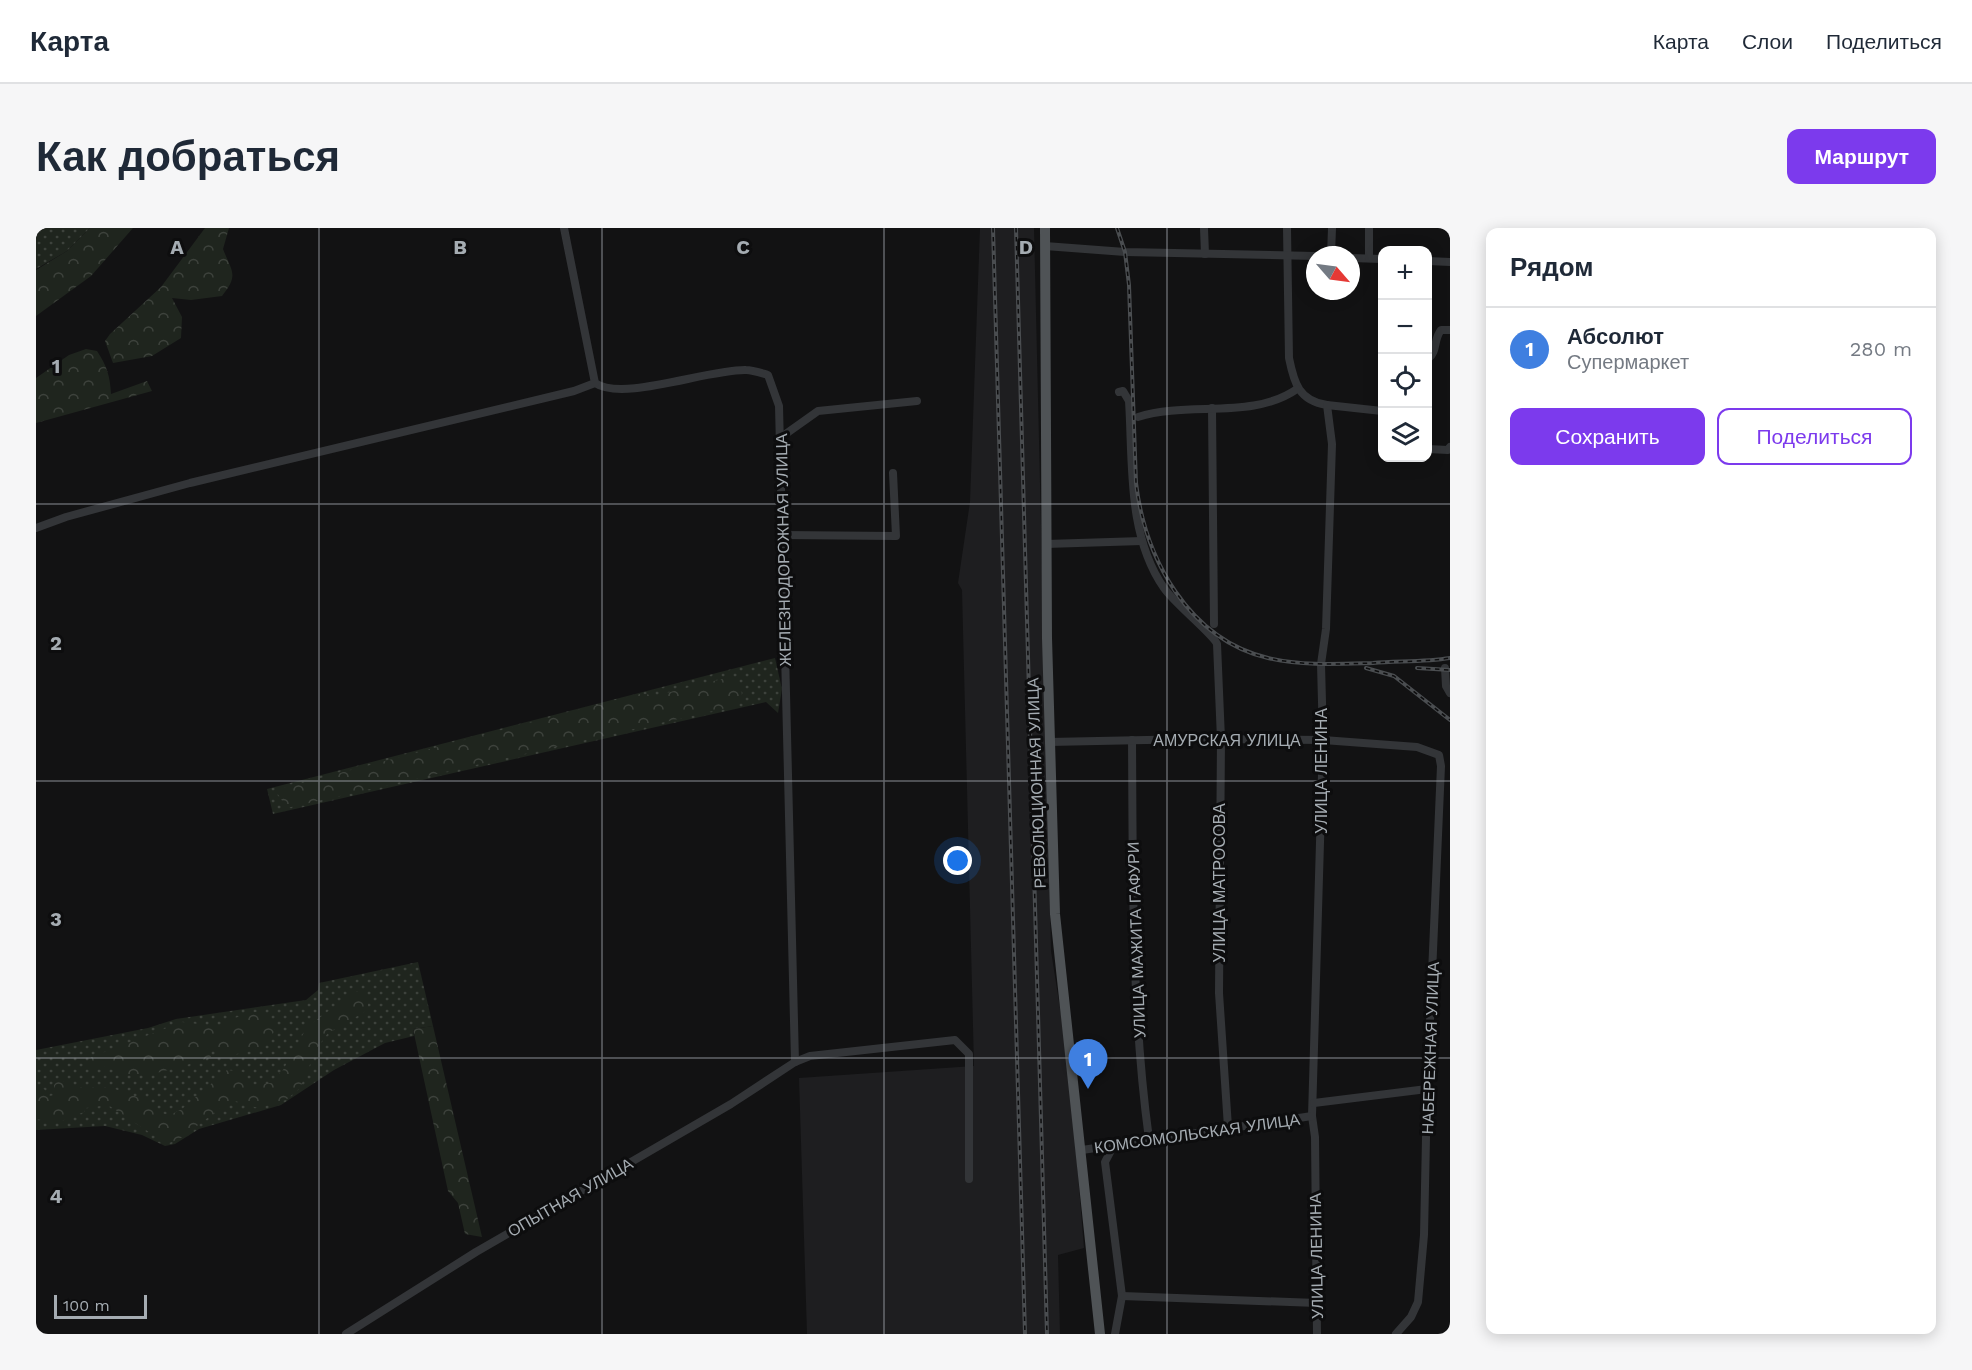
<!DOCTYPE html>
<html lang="ru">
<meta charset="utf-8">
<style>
body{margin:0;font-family:"Work Sans",sans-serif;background:#f6f6f7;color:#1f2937}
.controls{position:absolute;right:18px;top:18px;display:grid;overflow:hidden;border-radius:12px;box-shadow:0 3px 15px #0003}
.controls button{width:54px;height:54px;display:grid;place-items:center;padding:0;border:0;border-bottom:2px solid #e0e1e3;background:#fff;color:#1f2937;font:30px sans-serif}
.compass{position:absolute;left:1270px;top:18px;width:54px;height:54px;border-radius:50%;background:#fff;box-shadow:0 3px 15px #0003;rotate:118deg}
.scale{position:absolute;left:18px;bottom:15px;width:93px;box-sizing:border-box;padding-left:6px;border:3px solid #a5acb2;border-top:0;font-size:16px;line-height:21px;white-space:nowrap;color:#a5acb2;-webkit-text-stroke:4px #0d0d0e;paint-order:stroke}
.you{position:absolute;left:922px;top:633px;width:21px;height:21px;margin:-15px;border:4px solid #fff;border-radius:50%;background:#1a73e8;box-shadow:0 0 0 9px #1a73e833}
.badge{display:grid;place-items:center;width:39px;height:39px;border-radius:50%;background:#7c3aed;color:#fff;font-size:20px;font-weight:700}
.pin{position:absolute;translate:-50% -50px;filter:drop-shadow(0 2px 3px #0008)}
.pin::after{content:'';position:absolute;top:32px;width:21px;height:18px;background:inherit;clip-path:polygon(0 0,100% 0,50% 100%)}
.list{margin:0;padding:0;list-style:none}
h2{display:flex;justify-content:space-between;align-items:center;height:78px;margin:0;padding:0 24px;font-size:26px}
h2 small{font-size:20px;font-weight:400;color:#747a83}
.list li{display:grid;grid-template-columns:39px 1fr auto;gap:18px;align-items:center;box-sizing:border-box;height:84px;padding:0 24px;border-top:2px solid #e0e1e3}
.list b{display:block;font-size:22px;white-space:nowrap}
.list p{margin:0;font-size:20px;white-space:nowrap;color:#747a83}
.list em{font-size:20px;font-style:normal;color:#747a83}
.actions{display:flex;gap:12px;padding:18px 24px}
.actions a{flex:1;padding:14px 0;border:2px solid #7c3aed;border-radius:12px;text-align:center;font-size:21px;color:#7c3aed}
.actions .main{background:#7c3aed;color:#fff}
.icon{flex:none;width:33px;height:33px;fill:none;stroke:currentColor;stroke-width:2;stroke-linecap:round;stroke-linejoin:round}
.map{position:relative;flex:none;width:1414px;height:1106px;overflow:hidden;border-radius:12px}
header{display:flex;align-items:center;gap:36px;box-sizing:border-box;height:84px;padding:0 30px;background:#fff;border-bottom:2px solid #e0e1e3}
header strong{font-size:28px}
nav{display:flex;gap:33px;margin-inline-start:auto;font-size:21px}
.intro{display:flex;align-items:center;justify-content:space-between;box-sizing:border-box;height:144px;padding:0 36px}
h1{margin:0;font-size:42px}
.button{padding:15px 27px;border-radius:12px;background:#7c3aed;color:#fff;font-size:21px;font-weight:700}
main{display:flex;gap:36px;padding:0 36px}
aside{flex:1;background:#fff;border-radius:12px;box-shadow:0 3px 15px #0003}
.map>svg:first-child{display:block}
.built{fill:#1e1e20}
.grass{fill:url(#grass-dots)}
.forest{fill:url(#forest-crowns)}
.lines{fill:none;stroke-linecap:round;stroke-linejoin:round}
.minor{stroke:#333538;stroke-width:8}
.major{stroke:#4f5356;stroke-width:10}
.rail-casing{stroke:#4a4d50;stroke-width:4}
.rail{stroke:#0d0d0e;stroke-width:1.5;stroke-dasharray:4.5;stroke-linecap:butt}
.grid{fill:none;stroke:#a5acb2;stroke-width:1.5;stroke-opacity:0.55}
.labels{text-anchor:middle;stroke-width:6;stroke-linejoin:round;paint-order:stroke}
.street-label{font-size:16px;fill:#a5acb2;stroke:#0d0d0e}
.grid-label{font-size:20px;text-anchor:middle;font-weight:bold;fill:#a5acb2;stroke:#0d0d0e;stroke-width:6;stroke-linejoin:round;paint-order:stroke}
</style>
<header>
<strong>Карта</strong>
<nav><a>Карта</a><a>Слои</a><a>Поделиться</a></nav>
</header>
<div class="intro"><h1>Как добраться</h1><a class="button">Маршрут</a></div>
<main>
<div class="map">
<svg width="1414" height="1106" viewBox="0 0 1414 1106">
<defs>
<pattern id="grass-dots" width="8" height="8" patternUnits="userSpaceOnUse" patternTransform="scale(1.5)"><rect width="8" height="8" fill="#1f251e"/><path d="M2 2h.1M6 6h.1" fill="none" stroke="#3d423c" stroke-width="1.8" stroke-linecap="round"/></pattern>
<pattern id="forest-crowns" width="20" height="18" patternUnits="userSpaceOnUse" patternTransform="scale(1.5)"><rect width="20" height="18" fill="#1f251e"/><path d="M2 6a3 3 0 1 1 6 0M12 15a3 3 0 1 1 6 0" fill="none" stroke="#3d423c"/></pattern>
</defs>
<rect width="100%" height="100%" fill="#121213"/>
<polygon class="built" points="944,0 998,0 1015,723 1033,837 1048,1020 1022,1027 1024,1106 771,1106 763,850 938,838 926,362 922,355 934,274"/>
<g class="grass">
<polygon points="0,0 54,0 31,23 0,41"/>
<polygon points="739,430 746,461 742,485 730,474 237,586 231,561"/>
<polygon points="382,734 397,798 377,801 378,808 349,815 298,842 245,877 163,901 139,916 129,918 106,907 69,898 0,902 0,822 112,800 140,791 270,772 282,762 283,755"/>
</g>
<g class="forest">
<polygon points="54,0 97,0 55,48 0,88 0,42 31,23"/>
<path d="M169,0H193L187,21C196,44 203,47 186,68L155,72L136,70L146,89L145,110L116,128L77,135L69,113L74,106L125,59Z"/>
<path d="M50,121L61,123C71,138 74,148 75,166L111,153L116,163L0,195V150L33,127Z"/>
<polygon points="694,449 706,465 699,478 251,580 239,562 603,466 622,467"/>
<polygon points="318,764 328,764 332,770 332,782 292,805 281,820 264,860 250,872 222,880 199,873 190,876 145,910 131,916 72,877 50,880 48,884 21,895 0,891 0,862 8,861 13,868 19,867 18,857 23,851 40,860 76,860 107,871 124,885 134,887 146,881 191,842 207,844 216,857 235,855 247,842 271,799"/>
<path d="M219,784L231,786L240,796C237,822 206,826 184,828L176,820L171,821L175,829C157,836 112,849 93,847C75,845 76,835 53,840V830L146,794L185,799L195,791Z"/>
<polygon points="397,798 446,1009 429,1006 422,975 412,963 377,801"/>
</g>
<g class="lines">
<g class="minor">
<path d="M528,0L559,155C587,174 672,141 710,142C717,142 725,145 732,147L743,178L759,834"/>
<polyline points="1168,0 1169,26"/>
<path d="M1251,0L1253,130C1258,155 1263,173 1291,177L1296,216L1290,401L1285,436L1287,512L1276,888L1279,909L1281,1106"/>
<polyline points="1009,18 1089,24 1279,28"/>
<polyline points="1295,27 1296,0"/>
<polyline points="1315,30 1346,31"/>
<polyline points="1333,30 1333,0"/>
<polyline points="1392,33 1414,34"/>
<path d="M1392,131C1402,123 1397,112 1405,102H1414"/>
<path d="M1083,164L1087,163L1093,173C1097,235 1091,307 1128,360C1138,375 1178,407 1181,416L1185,511L1183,765L1192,899"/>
<polyline points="1291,177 1346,183"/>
<polyline points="1176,180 1178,396"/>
<path d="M1102,189C1153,173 1217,192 1261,161"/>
<polyline points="744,210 782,183 881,173"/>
<polyline points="1392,221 1412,222 1414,219"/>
<polyline points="0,300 30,289 154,255 538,163 559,155"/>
<polyline points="746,307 860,308 857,245"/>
<polyline points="1010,316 1106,313"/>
<polyline points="1409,440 1410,458 1414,465"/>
<path d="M1096,512C1097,645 1095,780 1113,911"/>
<polyline points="1013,514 1159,511 1287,512 1381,519 1403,527 1405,538 1391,861 1388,1007 1382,1074 1375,1089 1360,1106"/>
<polyline points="1278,875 1391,861"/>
<polyline points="1078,917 1069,934 1086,1068 1079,1106"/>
<polyline points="1046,922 1276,888"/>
<polyline points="1086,1068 1281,1075"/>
<polyline points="310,1106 440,1024 695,876 759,834 774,828 919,812 933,826 933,951"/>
</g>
<polyline class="major" points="1009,0 1011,410 1019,686 1064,1106"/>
<g class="rail-casing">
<g id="rail">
<polyline points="957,0 989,1106"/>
<polyline points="980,0 1011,1106"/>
<path d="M1081,0L1089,24L1093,57L1100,255C1109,330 1152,411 1232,430C1267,438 1301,436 1337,435C1362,433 1389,434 1414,430"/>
<polyline points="1330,440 1358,448 1414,492"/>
<polyline points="1381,440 1414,442"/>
</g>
</g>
<use href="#rail" class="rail"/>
</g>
<path class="grid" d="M283,0V1106M566,0V1106M848,0V1106M1131,0V1106M0,276H1414M0,553H1414M0,830H1414"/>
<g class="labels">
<g class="street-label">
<text transform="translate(747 322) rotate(-91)" y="6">ЖЕЛЕЗНОДОРОЖНАЯ УЛИЦА</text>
<text x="1191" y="518">АМУРСКАЯ УЛИЦА</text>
<text transform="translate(1285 543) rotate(-90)" y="6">УЛИЦА ЛЕНИНА</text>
<text transform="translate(1000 555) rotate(-92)" y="6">РЕВОЛЮЦИОННАЯ УЛИЦА</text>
<text transform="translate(1183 655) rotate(-90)" y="6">УЛИЦА МАТРОСОВА</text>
<text transform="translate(1100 712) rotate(-92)" y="6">УЛИЦА МАЖИТА ГАФУРИ</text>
<text transform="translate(1394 820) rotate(-88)" y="6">НАБЕРЕЖНАЯ УЛИЦА</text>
<text transform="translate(1161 905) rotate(-8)" y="6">КОМСОМОЛЬСКАЯ УЛИЦА</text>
<text transform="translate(534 969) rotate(-30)" y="6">ОПЫТНАЯ УЛИЦА</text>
<text transform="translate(1280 1028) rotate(-91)" y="6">УЛИЦА ЛЕНИНА</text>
</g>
</g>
<g class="grid-label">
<text x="141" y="26">A</text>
<text x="424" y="26">B</text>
<text x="707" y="26">C</text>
<text x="990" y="26">D</text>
<text x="20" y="145">1</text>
<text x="20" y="422">2</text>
<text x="20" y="698">3</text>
<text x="20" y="975">4</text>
</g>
</svg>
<div class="controls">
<button>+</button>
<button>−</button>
<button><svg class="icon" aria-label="locate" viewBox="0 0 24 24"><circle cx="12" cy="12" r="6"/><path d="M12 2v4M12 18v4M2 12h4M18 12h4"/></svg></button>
<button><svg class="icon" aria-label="layers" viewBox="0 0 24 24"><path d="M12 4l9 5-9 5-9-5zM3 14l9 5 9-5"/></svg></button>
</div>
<svg class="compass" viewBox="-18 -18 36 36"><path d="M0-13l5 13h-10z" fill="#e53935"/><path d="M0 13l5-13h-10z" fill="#747a83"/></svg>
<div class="scale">100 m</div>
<div class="you"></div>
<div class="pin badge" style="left:1052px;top:861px;background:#3f7fe0">1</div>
</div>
<aside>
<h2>Рядом<small></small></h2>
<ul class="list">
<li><span class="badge" style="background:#3f7fe0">1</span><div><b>Абсолют</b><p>Супермаркет</p></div><em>280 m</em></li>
</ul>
<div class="actions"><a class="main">Сохранить</a><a>Поделиться</a></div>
</aside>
</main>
